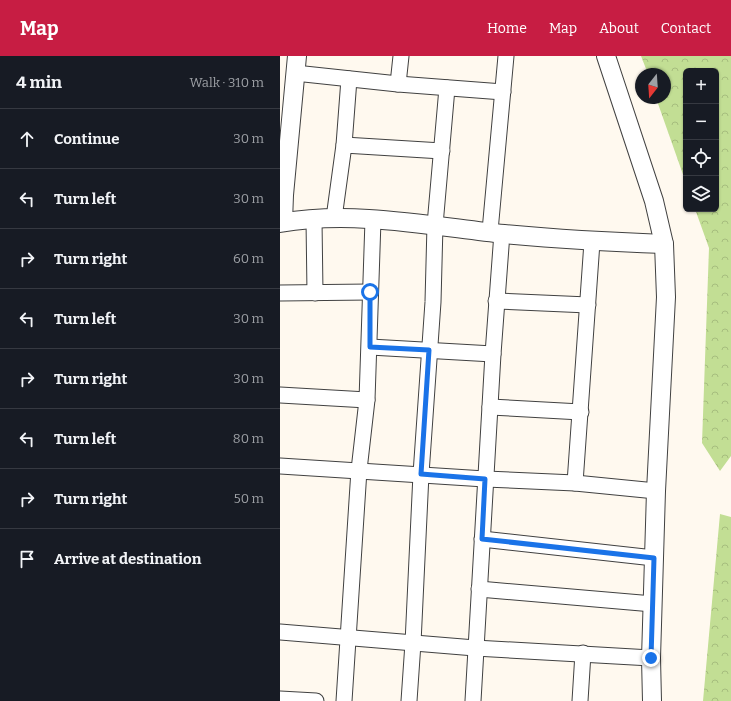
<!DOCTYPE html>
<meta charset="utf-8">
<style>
body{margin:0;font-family:Bitter,serif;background:#242831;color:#f1f3f6}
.controls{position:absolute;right:12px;top:12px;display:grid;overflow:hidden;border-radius:6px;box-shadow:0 1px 3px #0004}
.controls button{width:36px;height:36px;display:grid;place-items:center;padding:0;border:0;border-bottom:1px solid #363941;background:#171b24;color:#f1f3f6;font:20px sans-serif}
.compass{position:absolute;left:355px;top:12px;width:36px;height:36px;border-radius:50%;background:#171b24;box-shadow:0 1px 3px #0004;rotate:197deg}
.stop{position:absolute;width:12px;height:12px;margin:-9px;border:3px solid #1a73e8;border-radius:50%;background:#fff}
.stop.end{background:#1a73e8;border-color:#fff;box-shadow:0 1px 4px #0008}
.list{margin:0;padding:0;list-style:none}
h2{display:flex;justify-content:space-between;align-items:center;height:52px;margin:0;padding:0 16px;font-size:17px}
h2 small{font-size:13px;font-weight:400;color:#9ea1a6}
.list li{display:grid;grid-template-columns:26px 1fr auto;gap:12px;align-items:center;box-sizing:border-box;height:60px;padding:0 16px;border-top:1px solid #363941}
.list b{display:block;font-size:15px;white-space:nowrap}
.list em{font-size:13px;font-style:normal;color:#9ea1a6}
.icon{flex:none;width:22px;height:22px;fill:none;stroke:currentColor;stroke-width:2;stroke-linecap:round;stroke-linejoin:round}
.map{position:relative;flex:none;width:451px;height:645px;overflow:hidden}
header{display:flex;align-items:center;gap:24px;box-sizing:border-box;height:56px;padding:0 20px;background:#c71d43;color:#fff}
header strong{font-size:19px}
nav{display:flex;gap:22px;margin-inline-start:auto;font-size:14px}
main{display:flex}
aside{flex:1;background:#171b24}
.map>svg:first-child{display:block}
.forest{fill:url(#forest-crowns)}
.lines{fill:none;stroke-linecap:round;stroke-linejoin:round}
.minor-casing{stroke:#414141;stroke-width:17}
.tertiary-casing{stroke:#414141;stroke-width:20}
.minor{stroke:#fff;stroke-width:15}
.tertiary{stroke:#fff;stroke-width:18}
.route{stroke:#1a73e8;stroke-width:5}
</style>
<header>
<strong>Map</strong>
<nav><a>Home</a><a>Map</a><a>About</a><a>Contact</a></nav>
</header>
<main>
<aside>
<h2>4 min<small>Walk · 310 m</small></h2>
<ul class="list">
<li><svg class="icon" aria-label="ahead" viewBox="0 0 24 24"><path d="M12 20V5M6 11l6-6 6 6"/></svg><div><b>Continue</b></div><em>30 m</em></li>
<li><svg class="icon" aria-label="left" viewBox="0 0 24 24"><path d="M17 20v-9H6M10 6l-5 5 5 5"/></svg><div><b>Turn left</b></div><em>30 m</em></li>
<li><svg class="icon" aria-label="right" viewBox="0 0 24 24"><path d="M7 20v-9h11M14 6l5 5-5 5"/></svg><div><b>Turn right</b></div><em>60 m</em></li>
<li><svg class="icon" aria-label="left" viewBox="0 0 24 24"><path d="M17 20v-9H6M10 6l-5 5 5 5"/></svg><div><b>Turn left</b></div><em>30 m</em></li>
<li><svg class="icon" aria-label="right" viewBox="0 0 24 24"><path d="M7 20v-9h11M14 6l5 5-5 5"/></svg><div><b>Turn right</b></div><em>30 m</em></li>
<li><svg class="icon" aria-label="left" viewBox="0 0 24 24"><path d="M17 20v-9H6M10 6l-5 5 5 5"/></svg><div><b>Turn left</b></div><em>80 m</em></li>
<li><svg class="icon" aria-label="right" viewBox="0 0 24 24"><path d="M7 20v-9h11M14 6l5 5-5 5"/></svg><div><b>Turn right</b></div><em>50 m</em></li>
<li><svg class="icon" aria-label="arrive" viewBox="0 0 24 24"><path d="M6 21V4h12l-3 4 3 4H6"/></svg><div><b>Arrive at destination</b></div></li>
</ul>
</aside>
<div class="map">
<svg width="451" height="645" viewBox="0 0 451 645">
<defs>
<pattern id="forest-crowns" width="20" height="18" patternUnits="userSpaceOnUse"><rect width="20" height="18" fill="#c2de94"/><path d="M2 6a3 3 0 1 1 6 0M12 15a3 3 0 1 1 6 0" fill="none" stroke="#a6bd7e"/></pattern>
</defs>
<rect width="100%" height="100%" fill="#fff9ef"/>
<g class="forest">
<polygon points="361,0 451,0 451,400 440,415 422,387 429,192 415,153 436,153 436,15 406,15 406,127 376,42 385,42 385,18 368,18"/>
<polygon points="440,458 451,461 451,645 423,645"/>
</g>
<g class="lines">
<g class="minor-casing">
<g id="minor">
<polyline points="15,17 118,28 121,0"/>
<polyline points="118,28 223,36"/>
<polyline points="64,89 69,23"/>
<polyline points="54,162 64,89 162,95"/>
<polyline points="34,164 35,237"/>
<polyline points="210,175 226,0"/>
<polyline points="0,237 90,236"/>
<polyline points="216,245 308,249"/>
<polyline points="90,291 213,298"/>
<polyline points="0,339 87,344"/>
<polyline points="210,351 301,356"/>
<polyline points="0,410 205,423 295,427 376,435"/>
<polyline points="295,427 312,186"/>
<polyline points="202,483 374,502"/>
<polyline points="199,533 373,548"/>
<polyline points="0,576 195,592 371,602"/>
<polyline points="0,643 36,645"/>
<polyline points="64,645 79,414 87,344 93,164"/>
<polyline points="129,645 133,587 141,418 153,246 155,169 167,32"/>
<polyline points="193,645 213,298 222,177"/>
<polyline points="300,645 303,597"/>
</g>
</g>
<g class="tertiary-casing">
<g id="tertiary">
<polyline points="326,0 374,145 384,188 386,241 376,435 371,602 372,645"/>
<polyline points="3,166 4,139 17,0"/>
<path d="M0,167C73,154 151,170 224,178C277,183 330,186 384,188"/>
</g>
</g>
<use href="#minor" class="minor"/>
<use href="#tertiary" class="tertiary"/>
</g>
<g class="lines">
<polyline class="route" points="90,236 90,291 149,294 141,418 205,423 202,483 374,502 371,602"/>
</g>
</svg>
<div class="controls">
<button>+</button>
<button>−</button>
<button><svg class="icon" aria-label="locate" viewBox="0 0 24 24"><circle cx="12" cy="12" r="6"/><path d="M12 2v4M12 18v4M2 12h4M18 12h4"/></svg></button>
<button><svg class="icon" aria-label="layers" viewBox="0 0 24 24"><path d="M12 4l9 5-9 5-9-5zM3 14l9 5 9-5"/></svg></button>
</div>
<svg class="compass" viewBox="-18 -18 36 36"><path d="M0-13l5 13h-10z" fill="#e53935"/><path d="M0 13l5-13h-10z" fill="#9ea1a6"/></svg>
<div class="stop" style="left:90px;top:236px"></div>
<div class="stop end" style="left:371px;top:602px"></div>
</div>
</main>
